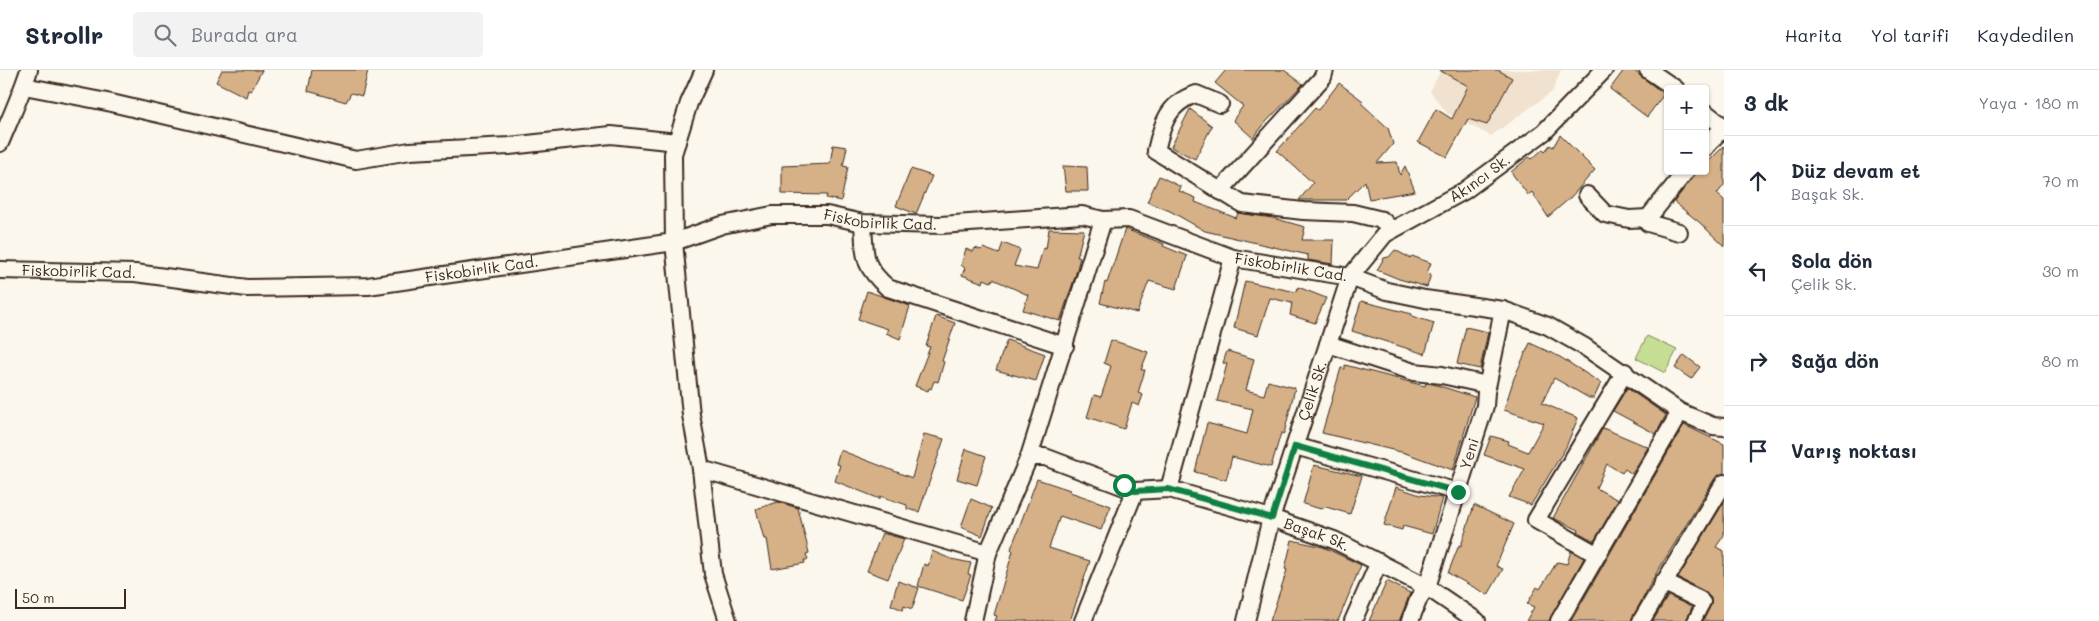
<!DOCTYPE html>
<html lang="tr">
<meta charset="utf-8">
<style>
body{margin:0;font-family:Mali,sans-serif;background:#f2f2f3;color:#1f2937}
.controls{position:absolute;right:15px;top:15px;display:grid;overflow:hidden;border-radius:5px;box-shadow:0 1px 4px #0004}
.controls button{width:45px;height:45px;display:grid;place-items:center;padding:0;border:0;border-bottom:1px solid #e0e1e3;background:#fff;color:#1f2937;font:25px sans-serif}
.scale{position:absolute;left:15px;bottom:12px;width:111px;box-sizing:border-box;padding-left:5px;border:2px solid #3b2a1e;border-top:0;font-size:14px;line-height:18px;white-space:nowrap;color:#3b2a1e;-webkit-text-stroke:4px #fbf7ec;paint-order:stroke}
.stop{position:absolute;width:15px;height:15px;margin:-11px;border:4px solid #0b8043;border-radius:50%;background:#fff}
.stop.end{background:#0b8043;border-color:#fff;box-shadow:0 1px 5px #0008}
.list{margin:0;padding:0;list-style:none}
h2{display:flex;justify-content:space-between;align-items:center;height:65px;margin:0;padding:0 20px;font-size:21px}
h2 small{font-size:16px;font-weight:400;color:#747a83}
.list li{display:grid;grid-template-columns:32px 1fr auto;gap:15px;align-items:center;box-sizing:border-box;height:90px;padding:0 20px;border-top:1px solid #e0e1e3}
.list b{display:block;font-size:19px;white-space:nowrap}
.list p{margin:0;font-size:16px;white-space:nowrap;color:#747a83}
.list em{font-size:16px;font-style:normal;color:#747a83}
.icon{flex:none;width:28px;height:28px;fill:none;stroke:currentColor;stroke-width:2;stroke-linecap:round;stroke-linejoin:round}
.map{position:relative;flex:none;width:1724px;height:551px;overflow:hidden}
header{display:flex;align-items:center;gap:30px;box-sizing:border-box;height:70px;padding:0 25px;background:#fff;border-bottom:1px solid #e0e1e3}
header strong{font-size:24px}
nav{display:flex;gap:28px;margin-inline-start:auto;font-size:18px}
.search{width:350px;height:45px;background:#f2f2f3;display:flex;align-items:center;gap:12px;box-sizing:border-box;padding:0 18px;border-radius:5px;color:#747a83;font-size:19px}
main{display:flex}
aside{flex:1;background:#fff}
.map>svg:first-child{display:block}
.built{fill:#f0e2ce}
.green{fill:#c5de94;stroke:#808459}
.building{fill:#d6b188;stroke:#3b2a1e}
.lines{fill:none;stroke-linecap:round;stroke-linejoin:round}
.pedestrian-casing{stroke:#3b2a1e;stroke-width:16}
.minor-casing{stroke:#3b2a1e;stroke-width:20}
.pedestrian{stroke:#fbf7ec;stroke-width:12}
.minor{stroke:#fbf7ec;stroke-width:16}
.route{stroke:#0b8043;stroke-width:6}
.labels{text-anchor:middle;stroke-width:4.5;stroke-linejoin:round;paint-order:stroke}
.street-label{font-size:15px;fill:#3b2a1e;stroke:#fbf7ec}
</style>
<header>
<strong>Strollr</strong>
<div class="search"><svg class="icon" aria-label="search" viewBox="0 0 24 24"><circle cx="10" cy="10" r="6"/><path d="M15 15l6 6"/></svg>Burada ara</div>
<nav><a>Harita</a><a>Yol tarifi</a><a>Kaydedilen</a></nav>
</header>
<main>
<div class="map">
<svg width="1724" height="551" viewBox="0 0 1724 551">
<rect width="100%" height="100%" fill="#fbf7ec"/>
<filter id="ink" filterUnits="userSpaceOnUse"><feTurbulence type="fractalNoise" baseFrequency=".02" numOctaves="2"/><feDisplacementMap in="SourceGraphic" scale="10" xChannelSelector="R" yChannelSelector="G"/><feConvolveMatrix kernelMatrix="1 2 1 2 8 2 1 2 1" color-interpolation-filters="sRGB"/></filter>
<g filter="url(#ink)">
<polygon class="built" points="1441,0 1561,0 1552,22 1491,66 1447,43 1430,21"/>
<polygon class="green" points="1647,266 1677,280 1665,303 1636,288"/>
<g class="building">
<polygon points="222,0 262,0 251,21 248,20 246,27 216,12"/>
<polygon points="312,0 368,0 362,26 351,23 346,32 308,21"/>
<polygon points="1226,0 1284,0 1303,14 1266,52 1253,68 1233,50 1243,36 1215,13"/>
<polygon points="1439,0 1498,0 1512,8 1487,55 1468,49 1447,87 1418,72 1436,39 1452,49 1468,16"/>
<polygon points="1624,0 1633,0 1664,24 1647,47 1610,19"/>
<polygon points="1339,13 1363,31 1361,33 1388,58 1393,74 1377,93 1397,92 1400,105 1405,96 1415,121 1369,129 1365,111 1346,130 1299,130 1313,113 1277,81 1315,38 1318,40"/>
<polygon points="1190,39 1212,56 1195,89 1171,77"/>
<polygon points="1560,65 1595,100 1570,128 1548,147 1532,122 1528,125 1511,102 1529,87 1532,89 1543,79 1545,81 1550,75 1553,77"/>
<polygon points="833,75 847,77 843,96 848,97 841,131 826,128 827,125 782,124 782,96 830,94"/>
<polygon points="1724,76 1724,115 1717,124 1724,130 1724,176 1699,152 1674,132 1696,102 1705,101 1705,95"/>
<polygon points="1063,96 1087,97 1088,121 1066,121"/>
<polygon points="911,99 932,106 916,144 896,136"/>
<polygon points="1159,106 1181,117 1179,121 1196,128 1195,132 1236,148 1238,143 1273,148 1305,157 1302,170 1334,170 1333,194 1308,190 1308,185 1205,161 1170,141 1147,132"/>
<polygon points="1049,159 1084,160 1077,187 1080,187 1075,207 1060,251 1023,240 1028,225 993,209 991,212 984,209 983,213 962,205 965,198 961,195 966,179 973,182 975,178 981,180 983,178 999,184 1003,173 1020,180 1014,196 1037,200 1043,178 1046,179"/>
<polygon points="1125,159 1164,174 1163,176 1187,186 1176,219 1149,211 1137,243 1100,233 1105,212 1107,213"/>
<polygon points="1395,180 1410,188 1412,186 1431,193 1427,203 1431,204 1427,217 1399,209 1377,200 1384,188 1389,187"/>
<polygon points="1245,211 1296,222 1298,217 1326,228 1315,253 1290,245 1292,233 1270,228 1258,265 1234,258"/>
<polygon points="867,221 910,236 900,269 886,263 888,259 858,249"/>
<polygon points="1361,231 1412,244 1412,246 1434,253 1425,284 1352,261"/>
<polygon points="936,246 955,253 942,291 944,292 938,312 934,311 931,319 929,318 928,321 915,316 930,277 926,276"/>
<polygon points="1466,257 1488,262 1480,299 1457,294"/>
<polygon points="1007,270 1045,284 1036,311 996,300"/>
<polygon points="1111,270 1148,282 1141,300 1145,300 1138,323 1143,325 1139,336 1132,333 1124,359 1087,347 1094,325 1101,327 1111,296 1104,293"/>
<polygon points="1530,273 1560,287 1601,313 1594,328 1589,328 1554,308 1542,333 1578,348 1566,377 1531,435 1509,427 1525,399 1484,385 1491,366 1509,371 1508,374 1528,382 1544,353 1504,340 1514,308"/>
<polygon points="1227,281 1254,289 1246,320 1264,325 1268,311 1295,318 1284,364 1281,363 1271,397 1232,387 1226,410 1195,402 1207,353 1247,364 1253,339 1217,331 1227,294 1223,293"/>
<polygon points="1684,285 1700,297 1691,309 1675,298"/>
<polygon points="1345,295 1425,316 1426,313 1433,314 1475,327 1453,400 1405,383 1322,363 1341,298 1345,299"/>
<polygon points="1627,318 1666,345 1656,364 1613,341"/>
<polygon points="1684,355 1724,374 1724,403 1715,408 1654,507 1631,551 1571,551"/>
<polygon points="1603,358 1648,377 1632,404 1625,399 1622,403 1607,394 1596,418 1618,430 1594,471 1578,462 1579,460 1553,448"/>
<polygon points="924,364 944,369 919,442 907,439 907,435 880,426 880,429 835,411 840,395 836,394 840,380 912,408"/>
<polygon points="966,379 986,386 977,415 957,409"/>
<polygon points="1314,395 1362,406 1350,444 1326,437 1321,439 1303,434"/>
<polygon points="1037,409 1070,420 1070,422 1111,436 1101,460 1060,446 1049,478 1090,491 1070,551 995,551 997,546 994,545 1013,481 1011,479"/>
<polygon points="1396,417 1420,425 1442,428 1432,464 1403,456 1402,460 1384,455"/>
<polygon points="971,429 992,438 982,466 961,457"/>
<polygon points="778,432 798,438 809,483 806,484 808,490 804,490 805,493 772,499 767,469 764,469 756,439"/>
<polygon points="1724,432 1724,465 1716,477 1724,481 1724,551 1703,551 1711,535 1711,528 1704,521 1678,508"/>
<polygon points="1474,435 1514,454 1496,496 1503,499 1488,525 1448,503 1459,475 1461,476"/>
<polygon points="882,463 904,469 888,509 867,501"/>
<polygon points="1292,470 1323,477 1361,495 1338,551 1270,551 1287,500 1285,499"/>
<polygon points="932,481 951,489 971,493 968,504 971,505 962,530 918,516 924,494 928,496"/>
<polygon points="1571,481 1584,488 1549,551 1526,551 1534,537 1527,534 1537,517 1540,519 1557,492 1567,494"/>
<polygon points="898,511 919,518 912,539 904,536 903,540 891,535"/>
<polygon points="1387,511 1410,523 1404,539 1399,551 1369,551"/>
<polygon points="1668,526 1692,537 1686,551 1653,551"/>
</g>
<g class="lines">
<g class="pedestrian-casing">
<polyline id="pedestrian" points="1694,551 1704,532"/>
</g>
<g class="minor-casing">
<g id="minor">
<polyline points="704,0 689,33 673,84 674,172 691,345 701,399 713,504 728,551"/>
<polyline points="1648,0 1676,19"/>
<polyline points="24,16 107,32 356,90 410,81 509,76 611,65 677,72"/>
<path d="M1220,34L1196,24C1168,33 1162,54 1156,81L1242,134L1303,141L1353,143L1382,150L1392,160"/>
<polyline points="1705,42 1724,57"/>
<path d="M0,73C10,49 21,25 29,0"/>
<polyline points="1705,78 1717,64 1724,61"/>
<polyline points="1220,121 1323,7 1325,0"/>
<polyline points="1587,125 1605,144 1629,149 1648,148"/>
<path d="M863,153C865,186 862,195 888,218L1065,276"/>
<polyline points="1679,162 1648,153 1648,148 1686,101"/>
<path id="s1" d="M0,200L135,203L247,218L368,216L674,172L722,155L772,145H827L863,153L941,155L1082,145L1103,150L1129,149L1233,188L1350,207L1387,221L1425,229L1503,240L1548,256L1585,277L1680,342L1713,356L1724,357"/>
<polyline points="1328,274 1414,302 1442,305 1487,315"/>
<polyline points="1295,376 1458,422"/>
<path id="s2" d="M1029,387H1045L1135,421L1169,419L1271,448L1334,470L1427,517L1477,551"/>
<polyline points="701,399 988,483"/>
<polyline points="1169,419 1233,188"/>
<polyline points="1596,484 1536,450 1625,302"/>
<polyline points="1663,512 1700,530"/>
<polyline points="973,551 988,483 1029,387 1103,150"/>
<polyline points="1083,551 1135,421"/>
<path id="s3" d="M1246,551L1271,448L1350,207L1385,164L1464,121L1544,62L1604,0"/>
<polyline points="1353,551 1379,492"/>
<path id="s4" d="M1410,551L1419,528L1427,517L1485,336L1486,322L1503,240"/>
<polyline points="1559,551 1680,342"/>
<polyline points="1641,551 1724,413"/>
</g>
</g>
<use href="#pedestrian" class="pedestrian"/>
<use href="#minor" class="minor"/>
</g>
</g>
<g class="lines" filter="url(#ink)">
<polyline class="route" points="1124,415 1135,421 1168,419 1272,448 1295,376 1458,422"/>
</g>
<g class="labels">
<g class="street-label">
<text dy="5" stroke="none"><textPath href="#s3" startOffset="525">Akıncı Sk.</textPath></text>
<text dy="5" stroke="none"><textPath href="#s1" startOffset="889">Fiskobirlik Cad.</textPath></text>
<text dy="5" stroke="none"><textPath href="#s1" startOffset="1309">Fiskobirlik Cad.</textPath></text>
<text dy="5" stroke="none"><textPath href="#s1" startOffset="484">Fiskobirlik Cad.</textPath></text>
<text dy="5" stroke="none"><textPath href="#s1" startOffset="79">Fiskobirlik Cad.</textPath></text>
<text dy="5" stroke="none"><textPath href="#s3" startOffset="240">Çelik Sk.</textPath></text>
<text dy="5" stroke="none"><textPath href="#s4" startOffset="178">Yeni</textPath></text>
<text dy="5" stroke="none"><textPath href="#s2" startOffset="301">Başak Sk.</textPath></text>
</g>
</g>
</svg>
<div class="controls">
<button>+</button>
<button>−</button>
</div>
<div class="scale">50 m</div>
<div class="stop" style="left:1124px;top:415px"></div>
<div class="stop end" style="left:1458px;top:422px"></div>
</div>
<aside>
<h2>3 dk<small>Yaya · 180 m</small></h2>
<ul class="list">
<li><svg class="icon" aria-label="ahead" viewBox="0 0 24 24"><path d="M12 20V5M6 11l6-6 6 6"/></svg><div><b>Düz devam et</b><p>Başak Sk.</p></div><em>70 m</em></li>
<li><svg class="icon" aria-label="left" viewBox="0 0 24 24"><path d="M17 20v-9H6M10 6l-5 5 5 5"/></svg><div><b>Sola dön</b><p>Çelik Sk.</p></div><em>30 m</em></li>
<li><svg class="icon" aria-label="right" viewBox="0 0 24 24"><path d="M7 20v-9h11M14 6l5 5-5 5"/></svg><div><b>Sağa dön</b></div><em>80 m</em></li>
<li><svg class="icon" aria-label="arrive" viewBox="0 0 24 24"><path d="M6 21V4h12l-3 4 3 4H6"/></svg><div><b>Varış noktası</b></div></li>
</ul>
</aside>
</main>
